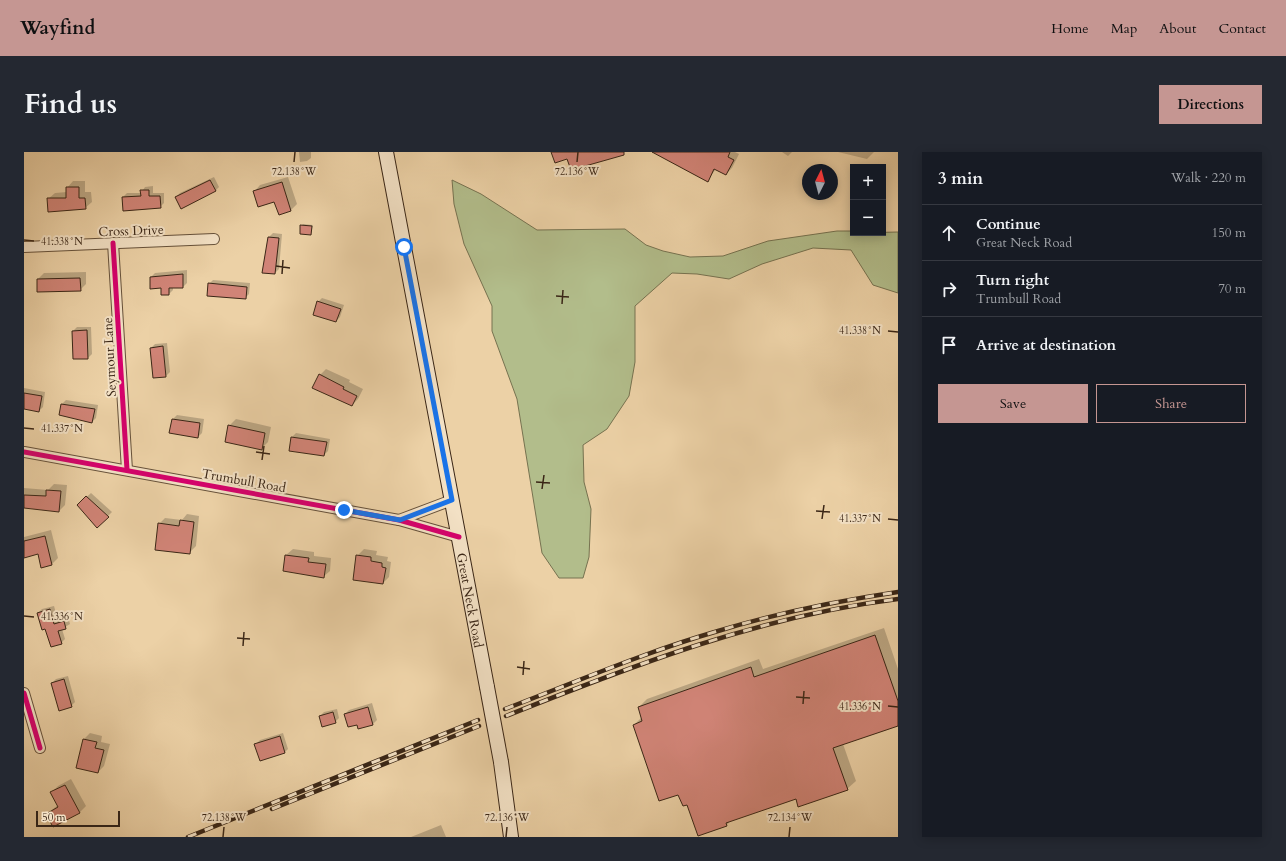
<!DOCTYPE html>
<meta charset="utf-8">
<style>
body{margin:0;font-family:Cardo,serif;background:#242831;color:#f1f3f6}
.controls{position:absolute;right:12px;top:12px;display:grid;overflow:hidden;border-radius:0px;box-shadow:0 2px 10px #0003}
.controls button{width:36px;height:36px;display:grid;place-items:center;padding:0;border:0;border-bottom:1px solid #363941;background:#171b24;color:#f1f3f6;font:20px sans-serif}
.compass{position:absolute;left:778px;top:12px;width:36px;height:36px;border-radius:50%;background:#171b24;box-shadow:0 2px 10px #0003;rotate:6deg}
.scale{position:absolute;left:12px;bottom:10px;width:84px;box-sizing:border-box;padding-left:4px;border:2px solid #3a2616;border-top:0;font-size:11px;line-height:14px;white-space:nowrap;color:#3a2616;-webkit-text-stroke:3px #f3e1c5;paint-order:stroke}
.stop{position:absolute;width:12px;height:12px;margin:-9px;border:3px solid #1a73e8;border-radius:50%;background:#fff}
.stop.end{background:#1a73e8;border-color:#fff;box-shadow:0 1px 4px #0008}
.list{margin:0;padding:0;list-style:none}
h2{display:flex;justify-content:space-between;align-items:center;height:52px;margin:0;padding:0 16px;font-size:17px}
h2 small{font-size:13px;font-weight:400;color:#9ea1a6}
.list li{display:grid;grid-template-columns:26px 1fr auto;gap:12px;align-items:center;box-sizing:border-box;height:56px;padding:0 16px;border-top:1px solid #363941}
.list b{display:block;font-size:15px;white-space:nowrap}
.list p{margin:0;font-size:13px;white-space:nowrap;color:#9ea1a6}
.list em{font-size:13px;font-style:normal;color:#9ea1a6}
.actions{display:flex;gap:8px;padding:12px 16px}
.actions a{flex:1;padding:9px 0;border:1px solid #c59692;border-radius:0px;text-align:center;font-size:14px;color:#c59692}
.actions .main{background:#c59692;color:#111}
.icon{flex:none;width:22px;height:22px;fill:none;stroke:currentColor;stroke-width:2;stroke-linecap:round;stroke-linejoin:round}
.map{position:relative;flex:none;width:874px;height:685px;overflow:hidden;border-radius:0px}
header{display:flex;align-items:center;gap:24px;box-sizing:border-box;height:56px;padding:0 20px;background:#c59692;color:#111}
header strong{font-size:19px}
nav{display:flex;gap:22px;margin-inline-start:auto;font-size:14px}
.intro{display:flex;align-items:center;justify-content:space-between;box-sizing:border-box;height:96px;padding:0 24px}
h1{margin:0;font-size:28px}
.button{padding:10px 18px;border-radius:0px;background:#c59692;color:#111;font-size:14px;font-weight:700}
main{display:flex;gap:24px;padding:0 24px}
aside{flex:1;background:#171b24;border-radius:0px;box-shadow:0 2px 10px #0003}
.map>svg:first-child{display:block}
.green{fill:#b2bd8b;stroke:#767250}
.shadow{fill:#0003}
.building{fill:#d18477;stroke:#3a2616}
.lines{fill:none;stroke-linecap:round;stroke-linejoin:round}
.street-casing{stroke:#66513a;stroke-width:12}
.secondary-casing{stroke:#3a2616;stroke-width:16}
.street{stroke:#f3e1c5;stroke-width:10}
.secondary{stroke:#f3e1c5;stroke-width:14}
.rail-casing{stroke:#3a2616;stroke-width:4.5}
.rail{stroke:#f3e1c5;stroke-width:3;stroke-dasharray:9;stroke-linecap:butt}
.secondary-bridge-casing{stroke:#3a2616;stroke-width:16;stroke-linecap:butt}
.secondary-bridge{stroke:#f3e1c5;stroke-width:14}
.cycleway-casing{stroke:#f3e1c5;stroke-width:8}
.cycleway{stroke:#d6006c;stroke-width:5}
.route{stroke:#1a73e8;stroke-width:5}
.ticks{fill:none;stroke:#3a2616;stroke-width:1.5}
.labels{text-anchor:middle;stroke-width:4;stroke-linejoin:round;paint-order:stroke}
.street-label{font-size:13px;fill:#3a2616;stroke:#f3e1c5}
.ticks-label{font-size:10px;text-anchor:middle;fill:#3a2616;stroke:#f3e1c5;stroke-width:4;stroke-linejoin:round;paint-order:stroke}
</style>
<header>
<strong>Wayfind</strong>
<nav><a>Home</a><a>Map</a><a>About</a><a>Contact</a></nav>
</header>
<div class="intro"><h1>Find us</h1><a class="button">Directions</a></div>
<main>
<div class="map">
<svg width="874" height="685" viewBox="0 0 874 685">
<rect width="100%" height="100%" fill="#ecd1a6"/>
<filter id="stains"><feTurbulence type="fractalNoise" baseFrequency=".005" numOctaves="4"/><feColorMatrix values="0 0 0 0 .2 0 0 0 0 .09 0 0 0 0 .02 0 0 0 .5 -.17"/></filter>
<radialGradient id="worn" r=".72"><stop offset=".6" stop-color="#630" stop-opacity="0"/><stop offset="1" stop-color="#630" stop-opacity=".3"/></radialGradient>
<polygon class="green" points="428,28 457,42 513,78 601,77 622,93 639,99 666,105 699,104 744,89 813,79 829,79 829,81 874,80 874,141 849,133 827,98 789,96 738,112 705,127 673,122 648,121 611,154 611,210 605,244 583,277 559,293 560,330 567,357 565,405 559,426 535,426 518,401 493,247 468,179 468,154 440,92 430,52"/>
<g class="shadow">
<polygon points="275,0 287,0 287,6 283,9 276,10"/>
<polygon points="630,0 711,0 715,2 708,16 702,22 692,17 683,29"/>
<polygon points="758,0 768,0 764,4"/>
<polygon points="814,0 850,0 843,7"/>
<polygon points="190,25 195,35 191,39 152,45 156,41"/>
<polygon points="264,25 273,52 267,58 255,62 251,48 230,40 236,33"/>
<polygon points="49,29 61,29 61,40 67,40 68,50 61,56 24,47 31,41 43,40 43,36"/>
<polygon points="129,34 129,41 140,41 140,51 136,55 99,45 103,41 117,41 121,35"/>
<polygon points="279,72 289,73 287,82 277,74"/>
<polygon points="249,81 258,82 255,117 251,121 239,120 245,85"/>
<polygon points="163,118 163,131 159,135 149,135 149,138 145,142 127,125 131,121"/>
<polygon points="62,120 62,132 56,138 14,127 20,121"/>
<polygon points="189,128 226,131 225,142 221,146 185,132"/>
<polygon points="298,146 320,153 316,165 312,169 294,150"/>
<polygon points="53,175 67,175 68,202 64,206 49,179"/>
<polygon points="143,191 146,220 142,224 127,196 131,192"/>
<polygon points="302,217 326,228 325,230 339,237 334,247 328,253 296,223"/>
<polygon points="0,236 21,240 19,255 15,259 0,256"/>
<polygon points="42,248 74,253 72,266 68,270 38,252"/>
<polygon points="153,263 180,267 178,281 174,285 149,267"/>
<polygon points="212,267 247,275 244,290 237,297 205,274"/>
<polygon points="272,281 306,287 304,299 300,303 268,285"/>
<polygon points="30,332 43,333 41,353 35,359 0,355 0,336 24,338"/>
<polygon points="67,341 88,360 73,375 54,353"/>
<polygon points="163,362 175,364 172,394 165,401 135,372 141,366 158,368"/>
<polygon points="27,378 34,406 28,412 18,415 14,401 0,405 0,385"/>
<polygon points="269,397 290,400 290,404 307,406 306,419 299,425 262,403"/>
<polygon points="340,397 353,399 352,403 364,405 363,409 367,410 365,425 359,431 333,404"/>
<polygon points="30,454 34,468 44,465 46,472 38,477 41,487 37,491 22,475 14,461 18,457"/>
<polygon points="860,476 874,517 874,573 819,592 832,629 823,637 772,646 707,668 703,673 675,682 664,651 655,641 610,573 618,565 615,555 623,547 735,507 739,517"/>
<polygon points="44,524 51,550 47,554 28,531 32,527"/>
<polygon points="348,551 353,568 349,572 335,576 333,571 321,562 325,558"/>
<polygon points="313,557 315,566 311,570 296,564 300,560"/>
<polygon points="66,581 78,584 77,590 86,592 80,614 74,620 60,587"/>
<polygon points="259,581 264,597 260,601 232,592 236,588"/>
<polygon points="47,627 62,654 56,660 30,674 23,662 34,653 28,640 34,634"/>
<polygon points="417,673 422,685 387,685"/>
</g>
<g class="building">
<polygon points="527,0 600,0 600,3 547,18 543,7 531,11"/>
<polygon points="628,0 706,0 704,5 710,8 702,23 690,17 684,30"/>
<polygon points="186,28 192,39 157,57 151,45"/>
<polygon points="258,30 267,59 255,63 250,50 234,55 229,39"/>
<polygon points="42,35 55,35 55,46 61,46 62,57 24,60 23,46 42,46"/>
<polygon points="116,38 125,38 125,44 136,44 137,56 99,59 98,45 117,44"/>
<polygon points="276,73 288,74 287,83 276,82"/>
<polygon points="244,85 255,86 251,122 238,121"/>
<polygon points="159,122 159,136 145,136 145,143 137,143 137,136 126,137 126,125"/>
<polygon points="56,126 57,139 13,140 13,127"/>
<polygon points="184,131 223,135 222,147 183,144"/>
<polygon points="293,149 317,157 312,170 289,163"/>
<polygon points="63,178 64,207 49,207 48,179"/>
<polygon points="139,194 142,225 129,226 126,196"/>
<polygon points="295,222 320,235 319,237 333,244 328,254 288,236"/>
<polygon points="0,241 18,244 15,260 0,257"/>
<polygon points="37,252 71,257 68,271 35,263"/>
<polygon points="148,267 176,271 174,286 145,281"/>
<polygon points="204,273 241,281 238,298 201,290"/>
<polygon points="267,285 303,290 300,304 265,299"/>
<polygon points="22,338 37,339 35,360 0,356 0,343 22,344"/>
<polygon points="62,344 85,365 73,376 53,353"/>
<polygon points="156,368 170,370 166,402 131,398 134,371 155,374"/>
<polygon points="21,384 28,413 17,416 14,402 0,406 0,389"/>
<polygon points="261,403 285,406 284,410 302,412 300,426 259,419"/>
<polygon points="332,403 347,405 347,409 358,411 358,415 362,416 359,432 329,428"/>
<polygon points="26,457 30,472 40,469 42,477 34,479 38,492 27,495 21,477 18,478 13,461"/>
<polygon points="851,483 874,549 874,574 809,596 824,638 774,655 772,647 702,671 703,674 674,684 663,653 659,654 654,643 635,649 609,573 618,569 614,555 727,515 730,525"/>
<polygon points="40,527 48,555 35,559 27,531"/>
<polygon points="344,555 349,573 334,577 333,573 324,575 320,562"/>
<polygon points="309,560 312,571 298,575 295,564"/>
<polygon points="256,584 261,601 236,609 230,592"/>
<polygon points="59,587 73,590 71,596 80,598 74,621 52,616"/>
<polygon points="41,633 56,661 29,675 22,662 34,655 26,640"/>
</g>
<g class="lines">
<g class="street-casing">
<g id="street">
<polyline points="89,91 103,318"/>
<polyline points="0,95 190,87"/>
<polyline points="0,300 375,368 435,385"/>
<polyline points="375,368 428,348"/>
<polyline points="0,541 16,596"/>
</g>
</g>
<g class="secondary-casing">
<g id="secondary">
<path id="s1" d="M362,0L463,535"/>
<polyline points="477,610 487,685"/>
</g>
</g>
<use href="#street" class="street"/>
<use href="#secondary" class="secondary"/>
<g class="rail-casing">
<g id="rail">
<path d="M481,557C552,530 621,500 694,479C753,461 813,449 874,440"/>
<path d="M482,564C610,513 737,464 874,447"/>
<polyline points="248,657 455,574"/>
<polyline points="164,685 454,568"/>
</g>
</g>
<use href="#rail" class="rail"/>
<g class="secondary-bridge-casing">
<polyline id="secondary-bridge" points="463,535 477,610"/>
</g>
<use href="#secondary-bridge" class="secondary-bridge"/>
<g class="cycleway-casing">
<g id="cycleway">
<polyline points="89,91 103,318"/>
<polyline points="0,300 375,368 435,385"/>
<polyline points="0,541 16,596"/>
</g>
</g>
<use href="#cycleway" class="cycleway"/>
</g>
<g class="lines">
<polyline class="route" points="320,358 376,368 428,348 380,95"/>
</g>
<path class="ticks" d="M270,10L271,0M553,10L554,0M0,88L10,89M252,114L266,116M258,122L259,108M532,144L545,145M538,152L539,138M864,179L874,180M0,276L10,277M232,300L246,302M238,308L240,294M512,330L526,331M518,337L520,323M792,359L806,360M798,367L800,353M864,367L874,368M0,464L10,465M213,486L226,487M219,494L220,480M493,515L506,517M499,523L500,509M772,545L786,546M779,552L780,539M864,554L874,555M199,685L200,675M482,685L483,675M765,685L766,675"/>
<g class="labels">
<g class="street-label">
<text transform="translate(107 78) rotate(-2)" y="5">Cross Drive</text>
<text transform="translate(85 205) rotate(-93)" y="5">Seymour Lane</text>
<text transform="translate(220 328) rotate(10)" y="5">Trumbull Road</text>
<text dy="5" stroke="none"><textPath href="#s1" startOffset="456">Great Neck Road</textPath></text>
</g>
</g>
<g class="ticks-label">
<text x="270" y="23">72.138°W</text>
<text x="553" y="23">72.136°W</text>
<text x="38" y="93">41.338°N</text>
<text x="836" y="182">41.338°N</text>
<text x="38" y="280">41.337°N</text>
<text x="836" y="370">41.337°N</text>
<text x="38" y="468">41.336°N</text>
<text x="836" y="558">41.336°N</text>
<text x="200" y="669">72.138°W</text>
<text x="483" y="669">72.136°W</text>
<text x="766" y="669">72.134°W</text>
</g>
<rect width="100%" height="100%" filter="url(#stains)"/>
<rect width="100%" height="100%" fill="url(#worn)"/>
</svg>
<div class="controls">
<button>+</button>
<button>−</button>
</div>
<svg class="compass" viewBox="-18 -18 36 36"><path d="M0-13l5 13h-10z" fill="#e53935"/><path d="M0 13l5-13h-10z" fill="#9ea1a6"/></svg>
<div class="scale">50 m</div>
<div class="stop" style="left:380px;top:95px"></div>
<div class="stop end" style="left:320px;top:358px"></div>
</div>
<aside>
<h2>3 min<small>Walk · 220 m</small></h2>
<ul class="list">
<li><svg class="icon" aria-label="ahead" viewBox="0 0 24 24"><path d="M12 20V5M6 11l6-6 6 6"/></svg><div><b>Continue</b><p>Great Neck Road</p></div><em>150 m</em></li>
<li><svg class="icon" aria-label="right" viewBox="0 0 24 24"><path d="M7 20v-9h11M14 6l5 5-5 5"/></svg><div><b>Turn right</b><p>Trumbull Road</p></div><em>70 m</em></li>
<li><svg class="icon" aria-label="arrive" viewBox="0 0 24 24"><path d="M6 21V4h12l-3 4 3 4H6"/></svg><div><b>Arrive at destination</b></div></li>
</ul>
<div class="actions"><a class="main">Save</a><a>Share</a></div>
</aside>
</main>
